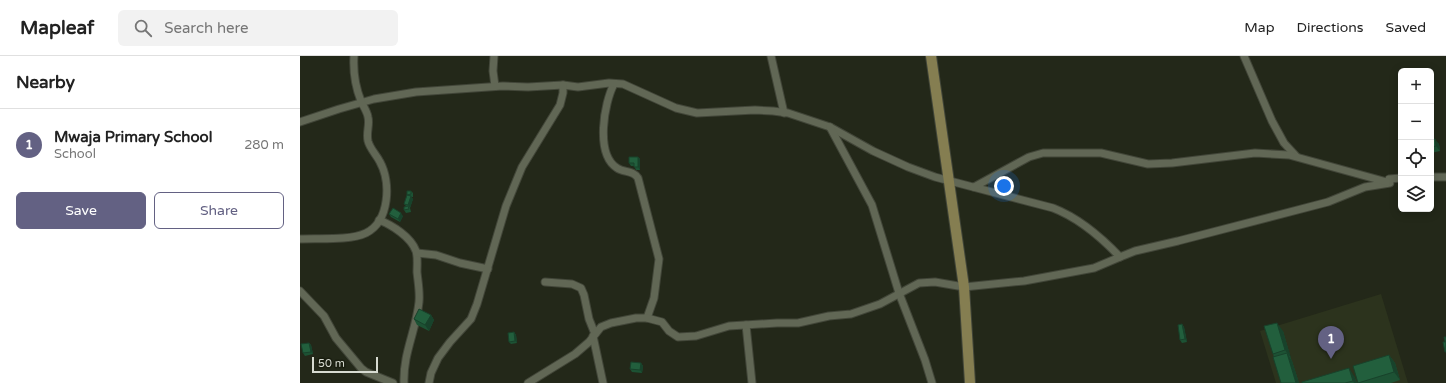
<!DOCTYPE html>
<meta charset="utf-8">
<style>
body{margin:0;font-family:"Varela Round",sans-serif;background:#f2f2f2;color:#222}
.controls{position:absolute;right:12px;top:12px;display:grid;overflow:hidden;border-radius:6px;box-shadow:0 2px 10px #0003}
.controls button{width:36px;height:36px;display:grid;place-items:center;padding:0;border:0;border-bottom:1px solid #e0e0e0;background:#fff;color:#222;font:20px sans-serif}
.scale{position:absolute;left:12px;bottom:10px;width:66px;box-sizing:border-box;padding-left:4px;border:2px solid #d7dbd1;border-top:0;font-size:11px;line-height:14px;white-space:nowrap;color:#d7dbd1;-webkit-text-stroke:3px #1a1e10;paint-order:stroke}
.you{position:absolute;left:704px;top:130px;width:14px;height:14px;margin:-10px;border:3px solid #fff;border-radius:50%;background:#1a73e8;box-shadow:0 0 0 6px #1a73e833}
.badge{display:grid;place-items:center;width:26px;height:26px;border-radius:50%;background:#636183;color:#fff;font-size:13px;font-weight:700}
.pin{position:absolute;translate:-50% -33px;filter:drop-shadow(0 1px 2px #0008)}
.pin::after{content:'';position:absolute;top:21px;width:14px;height:12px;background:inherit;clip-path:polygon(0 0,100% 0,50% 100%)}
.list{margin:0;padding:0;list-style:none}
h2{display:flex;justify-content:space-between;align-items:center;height:52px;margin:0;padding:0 16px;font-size:17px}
h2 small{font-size:13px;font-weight:400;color:#767676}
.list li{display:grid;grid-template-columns:26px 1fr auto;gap:12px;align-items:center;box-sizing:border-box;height:72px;padding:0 16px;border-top:1px solid #e0e0e0}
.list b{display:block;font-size:15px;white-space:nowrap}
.list p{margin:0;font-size:13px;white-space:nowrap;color:#767676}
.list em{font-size:13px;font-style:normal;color:#767676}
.actions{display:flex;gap:8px;padding:12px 16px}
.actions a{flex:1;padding:9px 0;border:1px solid #636183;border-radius:6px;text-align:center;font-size:14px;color:#636183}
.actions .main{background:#636183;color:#fff}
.icon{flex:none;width:22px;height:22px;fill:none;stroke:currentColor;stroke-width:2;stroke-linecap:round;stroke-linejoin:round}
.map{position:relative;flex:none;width:1146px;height:327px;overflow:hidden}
header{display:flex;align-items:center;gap:24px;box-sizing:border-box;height:56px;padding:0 20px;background:#fff;border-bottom:1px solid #e0e0e0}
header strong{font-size:19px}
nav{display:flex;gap:22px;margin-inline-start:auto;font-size:14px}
.search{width:280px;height:36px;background:#f2f2f2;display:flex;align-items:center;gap:10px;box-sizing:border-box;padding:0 14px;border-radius:6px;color:#767676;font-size:15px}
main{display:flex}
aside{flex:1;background:#fff}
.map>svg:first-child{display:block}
.built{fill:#2c331d}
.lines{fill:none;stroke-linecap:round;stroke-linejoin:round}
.minor-casing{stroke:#424639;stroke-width:9}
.secondary-casing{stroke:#424639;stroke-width:12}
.minor{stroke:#616755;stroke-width:7}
.secondary{stroke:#857e51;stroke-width:10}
.wall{fill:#1d5234}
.shaded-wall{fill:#18422b}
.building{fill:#225f3d;stroke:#18422b}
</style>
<header>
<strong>Mapleaf</strong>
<div class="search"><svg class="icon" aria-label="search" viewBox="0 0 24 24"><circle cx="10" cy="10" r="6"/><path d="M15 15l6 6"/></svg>Search here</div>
<nav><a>Map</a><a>Directions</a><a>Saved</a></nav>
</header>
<main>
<aside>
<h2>Nearby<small></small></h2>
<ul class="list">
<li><span class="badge">1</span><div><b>Mwaja Primary School</b><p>School</p></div><em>280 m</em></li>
</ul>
<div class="actions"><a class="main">Save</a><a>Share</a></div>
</aside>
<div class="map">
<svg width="1146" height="327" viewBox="0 0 1146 327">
<rect width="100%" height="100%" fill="#232819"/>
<polygon class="built" points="1081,238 1108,327 976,327 960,275"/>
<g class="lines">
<g class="minor-casing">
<g id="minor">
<polyline points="194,0 193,15 195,30"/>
<polyline points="471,0 484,57"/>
<polyline points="944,0 972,65 984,87 996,100"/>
<path d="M314,28C304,47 295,98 317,112C324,117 333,114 338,122L359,203L354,242L347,262"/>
<path d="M0,66L39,53L74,43L116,36L203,30L228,31L263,29L278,31L309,27L323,28L376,52L397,57L455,54L473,55L488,57L530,71L573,95L608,111L635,121L753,152C779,162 801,181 820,201L835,195L878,185L1028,146L1065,131L1090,127L1089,123L1101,122"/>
<polyline points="530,71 572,149 599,237 625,304 632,327"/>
<polyline points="1131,121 1146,121"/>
<polyline points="674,131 729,101 743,97 801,97 848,108 872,107 955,97 989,99 1087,126"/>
<path d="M79,164C92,169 111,181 116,195C118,201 117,210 117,216C118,226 120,236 119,246C116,275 103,297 104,327"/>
<path d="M0,183C19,182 49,185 66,177C90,165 91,126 80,106C76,98 70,93 68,85C66,76 70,69 68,61C67,55 63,50 61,45C55,30 53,16 54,0"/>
<polyline points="117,197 136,199 160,207 188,213"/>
<polyline points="245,226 272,228 281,232 284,239 289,263 295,278"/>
<polyline points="0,235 24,260 36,282 61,312 66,316 93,327"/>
<polyline points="446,269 452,327"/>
<polyline points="293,280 303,327"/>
<polyline points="129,327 131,317 138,302 150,286 171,263 177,248 206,150 222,111 260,49 263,37 263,29"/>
<polyline points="228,327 275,298 289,286 301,271 311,267 336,262 347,262 362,266 369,275 378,281 396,280 429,270 477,267 498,267 529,260 551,258 580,248 619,227 635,226 664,231 724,225 794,212 820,201"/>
</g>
</g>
<g class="secondary-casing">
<polyline id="secondary" points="631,0 664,231 670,327"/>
</g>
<use href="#minor" class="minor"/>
<use href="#secondary" class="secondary"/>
</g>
<g class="wall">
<polygon points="1131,83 1139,88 1140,95 1131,97"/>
<polygon points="338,101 340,103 340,114 336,114 334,110 331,110 329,107"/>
<polygon points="111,135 113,137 113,141 111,141 113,143 110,152 111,156 106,157 104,154 106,150 104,148 108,139 107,139"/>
<polygon points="89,158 103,160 100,166 91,161"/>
<polygon points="131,259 134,264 129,275 117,269 114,263"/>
<polygon points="882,268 884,271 887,286 882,287 880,284"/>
<polygon points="983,275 991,303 992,305 999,327 981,327 974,301 973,298"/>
<polygon points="214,276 216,279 217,287 211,288 209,286"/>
<polygon points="9,287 11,289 13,298 5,300 3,297"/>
<polygon points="1089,299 1095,307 1100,324 1091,327 1058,327"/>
<polygon points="341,307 343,310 342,317 332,316 330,313"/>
<polygon points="1054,320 1057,327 1002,327"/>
</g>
<g class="shaded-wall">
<polygon points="1135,83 1139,88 1140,95 1136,90"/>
<polygon points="338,101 340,103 340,114 338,111"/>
<polygon points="111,140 113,143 110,152 108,149"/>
<polygon points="101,157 103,160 100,166 98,163"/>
<polygon points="131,259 134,264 129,275 125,269"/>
<polygon points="977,267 983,275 991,302 985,294"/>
<polygon points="882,268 884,271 887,286 885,283"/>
<polygon points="214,276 216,279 217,287 215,285"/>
<polygon points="9,287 11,289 13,298 11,296"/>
<polygon points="987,297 992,305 999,327 996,327"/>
<polygon points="1089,299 1095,307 1100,324 1094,316"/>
<polygon points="341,307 343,310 342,317 340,314"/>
<polygon points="1049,312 1054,320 1057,327 1054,327 1053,325"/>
</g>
<g class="building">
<polygon points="1101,72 1101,82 1099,73"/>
<polygon points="1131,83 1135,83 1136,90 1131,91"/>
<polygon points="329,101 338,101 338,111 334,111 334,107 329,107"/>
<polygon points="107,135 111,135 111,138 107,139"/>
<polygon points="107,139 111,140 108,149 104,148"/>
<polygon points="108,150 109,153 104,154 104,151"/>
<polygon points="93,152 101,157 98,163 89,158"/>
<polygon points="119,253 131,259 125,269 114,263"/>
<polygon points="977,267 985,294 973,298 964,270"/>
<polygon points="882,268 885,283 880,284 878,269"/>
<polygon points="214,276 215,285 209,286 208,277"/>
<polygon points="1144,281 1146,281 1146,296 1145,296 1143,286 1145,286"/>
<polygon points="9,287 11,296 3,297 1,288"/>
<polygon points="987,297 996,327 981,327 973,301"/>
<polygon points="1089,299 1094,316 1058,327 1053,310"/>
<polygon points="331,306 341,307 340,314 330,313"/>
<polygon points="1049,312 1053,325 1045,327 1002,327 1002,326"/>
</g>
</svg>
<div class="controls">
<button>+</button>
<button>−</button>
<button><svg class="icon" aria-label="locate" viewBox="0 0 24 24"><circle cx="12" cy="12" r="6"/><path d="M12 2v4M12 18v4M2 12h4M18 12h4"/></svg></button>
<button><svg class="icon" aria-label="layers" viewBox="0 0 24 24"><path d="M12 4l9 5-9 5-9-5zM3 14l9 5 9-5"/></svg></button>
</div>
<div class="scale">50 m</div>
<div class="you"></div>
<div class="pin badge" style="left:1031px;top:303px">1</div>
</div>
</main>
